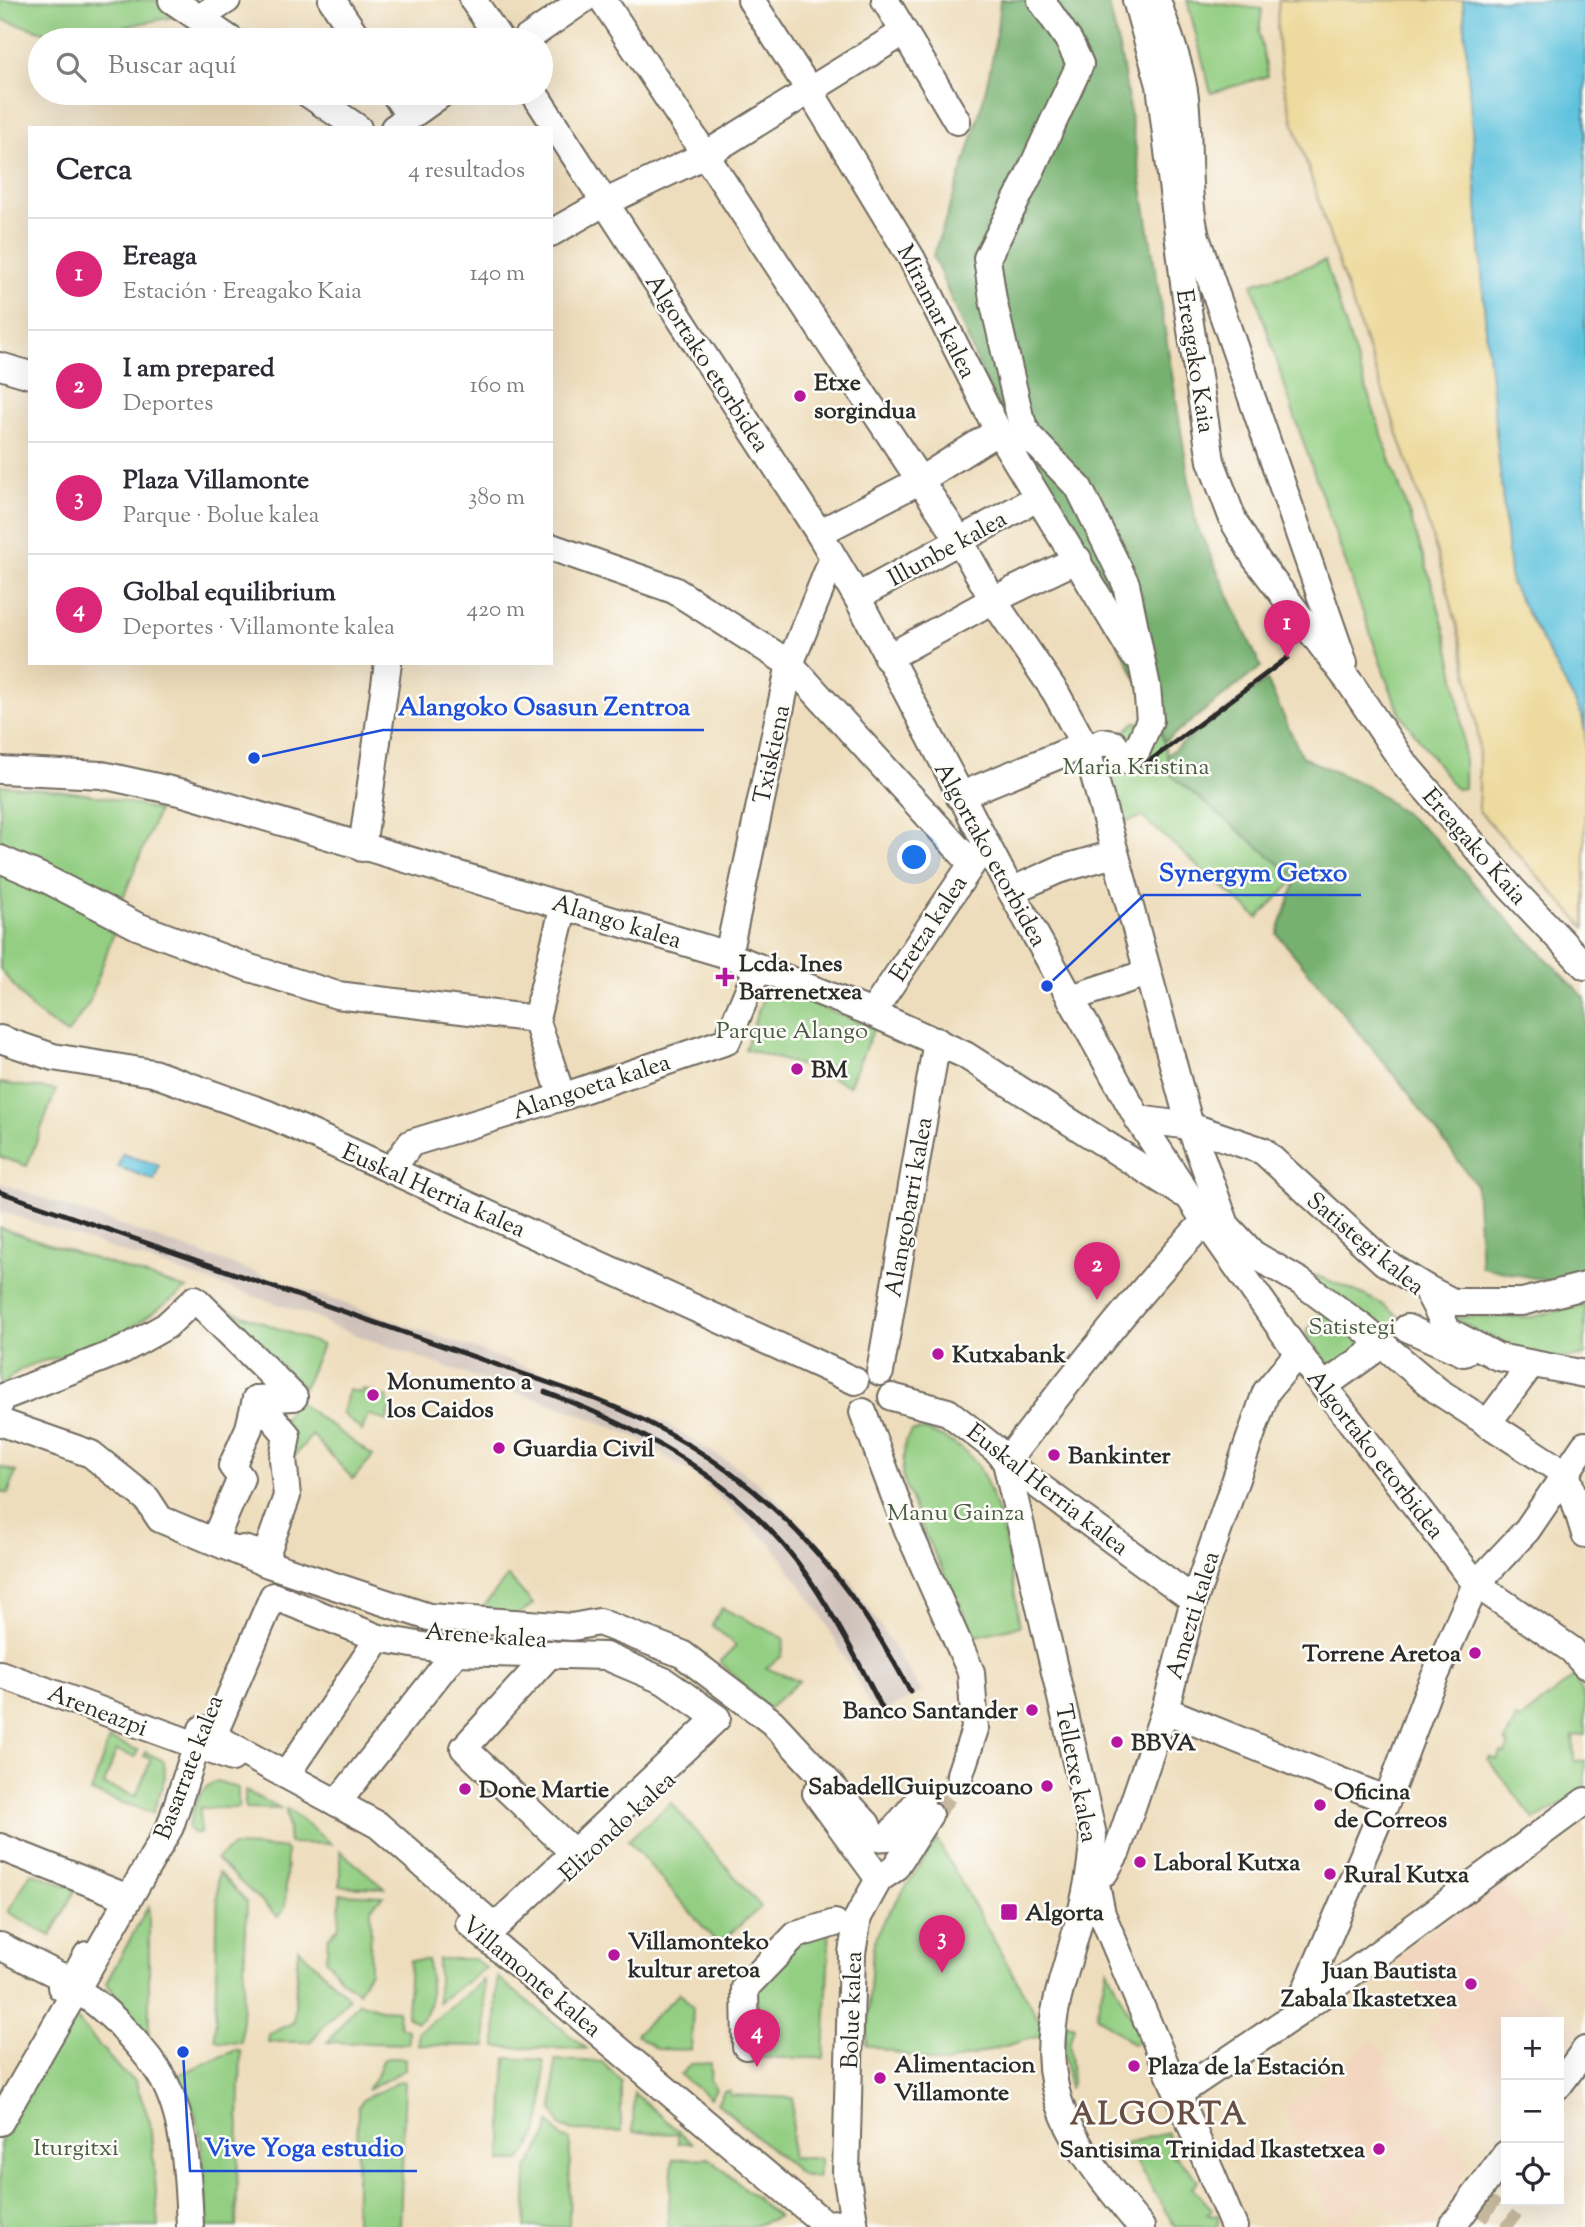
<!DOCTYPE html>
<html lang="es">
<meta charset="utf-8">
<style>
body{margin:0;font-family:"Sorts Mill Goudy",serif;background:#f7f7f7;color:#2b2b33}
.controls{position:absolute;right:21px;bottom:21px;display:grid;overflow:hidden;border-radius:0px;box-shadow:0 7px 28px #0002}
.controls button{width:63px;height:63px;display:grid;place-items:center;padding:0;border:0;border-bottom:2px solid #e1e1e2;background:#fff;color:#2b2b33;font:35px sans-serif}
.you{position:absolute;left:915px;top:858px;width:24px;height:24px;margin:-18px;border:5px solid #fff;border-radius:50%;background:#1a73e8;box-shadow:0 0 0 10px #1a73e833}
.badge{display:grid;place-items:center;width:46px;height:46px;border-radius:50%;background:#db2777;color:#fff;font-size:23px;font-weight:700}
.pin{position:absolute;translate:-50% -58px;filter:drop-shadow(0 2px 4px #0008)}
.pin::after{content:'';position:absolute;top:37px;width:24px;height:21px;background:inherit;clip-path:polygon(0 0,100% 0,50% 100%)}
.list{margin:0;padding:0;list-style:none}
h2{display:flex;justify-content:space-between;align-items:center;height:91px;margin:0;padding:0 28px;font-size:30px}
h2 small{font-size:23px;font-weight:400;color:#7c7c81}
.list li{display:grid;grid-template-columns:46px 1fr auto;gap:21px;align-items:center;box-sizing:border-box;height:112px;padding:0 28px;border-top:2px solid #e1e1e2}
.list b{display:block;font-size:26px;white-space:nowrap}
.list p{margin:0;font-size:23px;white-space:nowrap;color:#7c7c81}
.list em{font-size:23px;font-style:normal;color:#7c7c81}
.icon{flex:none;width:38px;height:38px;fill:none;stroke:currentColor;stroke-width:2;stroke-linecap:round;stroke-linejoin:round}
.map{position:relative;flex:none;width:1585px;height:2227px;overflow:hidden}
.search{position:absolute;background:#fff;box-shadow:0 7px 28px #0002;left:28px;top:28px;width:525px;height:77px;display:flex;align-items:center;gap:18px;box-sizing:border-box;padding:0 24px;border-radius:38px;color:#7c7c81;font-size:26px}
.panel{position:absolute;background:#fff;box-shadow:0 7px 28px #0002;left:28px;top:126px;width:525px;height:539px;border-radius:0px}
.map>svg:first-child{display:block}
.built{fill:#f2d5be}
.industrial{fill:#cfc1ba}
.green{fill:#93ce82;stroke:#5f7c56;stroke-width:2}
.forest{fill:#76b170;stroke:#506e4e;stroke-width:2}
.sand{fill:#eeda9e;stroke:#8c8264;stroke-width:2}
.water{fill:#60c3de;stroke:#467784;stroke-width:2}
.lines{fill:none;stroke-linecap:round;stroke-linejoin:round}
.minor-tunnel{stroke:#c7b99f;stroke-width:26;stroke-dasharray:26 13;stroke-linecap:butt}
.minor-casing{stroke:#6f695e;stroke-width:30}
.minor{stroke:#fff;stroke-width:26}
.rail{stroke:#2b2b2b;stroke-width:5}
.poi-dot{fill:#b5179e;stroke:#fdfcf7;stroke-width:2.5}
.labels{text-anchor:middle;stroke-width:5;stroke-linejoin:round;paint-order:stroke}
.street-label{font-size:24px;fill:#2b2b2b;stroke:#fdfcf7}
.poi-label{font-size:24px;font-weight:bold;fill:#2b2b2b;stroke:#fdfcf7;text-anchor:start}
.park-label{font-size:24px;fill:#4a5c45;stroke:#fdfcf7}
.district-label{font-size:32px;font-weight:bold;letter-spacing:2px;fill:#694e45;stroke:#fdfcf7}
.leader{fill:none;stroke:#1d4ed8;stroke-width:2.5}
.callout-dot{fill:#1d4ed8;stroke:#fdfcf7;stroke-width:2.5}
.callout-label{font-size:26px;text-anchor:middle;font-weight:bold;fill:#1d4ed8;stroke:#fdfcf7;stroke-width:5;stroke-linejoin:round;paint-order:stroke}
</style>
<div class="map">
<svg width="1585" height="2227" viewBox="0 0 1585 2227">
<rect width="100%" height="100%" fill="#fdfcf7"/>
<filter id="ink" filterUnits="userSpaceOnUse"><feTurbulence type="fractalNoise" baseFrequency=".0143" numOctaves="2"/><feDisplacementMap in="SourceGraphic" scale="14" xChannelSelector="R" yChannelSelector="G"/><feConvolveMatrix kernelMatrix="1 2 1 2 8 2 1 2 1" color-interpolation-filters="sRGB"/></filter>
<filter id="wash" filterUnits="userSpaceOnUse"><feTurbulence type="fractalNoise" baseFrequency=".00686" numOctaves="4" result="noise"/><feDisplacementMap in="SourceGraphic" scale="28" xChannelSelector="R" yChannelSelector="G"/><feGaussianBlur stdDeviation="1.57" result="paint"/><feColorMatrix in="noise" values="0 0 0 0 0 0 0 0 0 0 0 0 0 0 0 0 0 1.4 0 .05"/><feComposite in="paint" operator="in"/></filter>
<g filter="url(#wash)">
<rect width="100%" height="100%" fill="#eeddbc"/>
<g class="built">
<polygon points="1499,1878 1533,1923 1556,1906 1569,1926 1508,1973 1580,2029 1559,2057 1559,2022 1506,2022 1506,2097 1499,2093 1489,2106 1424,2029 1440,2017 1397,1958"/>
<polygon points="1374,2041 1390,2062 1383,2068 1412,2105 1419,2100 1472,2168 1468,2167 1458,2182 1461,2184 1430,2227 1416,2227 1370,2195 1346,2227 1332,2227 1284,2109"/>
</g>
<polygon class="industrial" points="0,1183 595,1391 652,1415 738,1468 771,1494 815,1538 851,1580 922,1692 876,1716 820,1612 772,1545 692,1473 635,1437 582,1415 331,1326 319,1318 0,1211"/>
<g class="green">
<polygon points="0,0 160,0 183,15 83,35 71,40 0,19"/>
<polygon points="1187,0 1262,9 1259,33 1268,76 1211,93"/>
<path d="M1325,261C1345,325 1366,389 1388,453C1425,561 1468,672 1464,788L1456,789L1401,715L1388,684L1298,427L1252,284Z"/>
<polygon points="1135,722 1159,722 1172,776 1297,878 1258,918 1142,817 1116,825 1095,736 1123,733"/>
<path d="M0,785C54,789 107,794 158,811L122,901L0,850Z"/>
<polygon points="0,870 120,915 89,1003 67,1034 33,1010 0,969"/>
<polygon points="767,986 874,1028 849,1086 813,1069 745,1049"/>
<polygon points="0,1083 56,1090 27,1166 0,1157"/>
<path d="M0,1228L187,1289C159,1307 131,1331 100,1346C69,1361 17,1354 0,1392Z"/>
<path d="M1315,1275C1353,1291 1396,1302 1417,1339L1403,1356L1375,1349L1335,1374L1306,1333L1323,1309Z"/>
<path d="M1585,1305V1355C1537,1368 1492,1340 1452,1317H1532Z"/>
<polygon points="221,1307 322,1345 304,1388"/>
<polygon points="362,1389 388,1398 387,1403 392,1405 386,1421 368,1414 362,1431 342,1413 349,1390 361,1393"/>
<polygon points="298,1402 373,1456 353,1479 312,1435 291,1460 283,1422 292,1403"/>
<path d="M926,1430C940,1436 958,1444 969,1455C1000,1485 1013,1583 1020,1626L976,1636L921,1527L902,1475L905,1441L912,1431Z"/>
<polygon points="0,1467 16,1472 8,1494 0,1491"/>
<polygon points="508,1576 533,1604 516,1616 476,1616"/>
<polygon points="722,1608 784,1638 782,1656 766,1668 799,1681 768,1709 720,1662 736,1646 712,1625"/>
<polygon points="1575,1676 1585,1699 1585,1735 1573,1736 1574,1761 1585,1761 1585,1790 1535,1820 1488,1760 1490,1757 1497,1760 1501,1752 1505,1753 1509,1744 1505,1742 1516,1718 1520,1720"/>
<polygon points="109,1739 138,1750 135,1757 116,1751 104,1785 136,1796 151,1760 144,1756 145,1752 164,1761 165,1777 153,1813 91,1792"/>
<path d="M217,1781L238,1788V1808H200V1833H193L188,1828C194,1808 196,1789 217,1781Z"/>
<polygon points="245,1791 282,1809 245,1808"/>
<polygon points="671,1803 761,1907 718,1944 628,1840"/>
<polygon points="286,1809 292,1812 331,1844 289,1843"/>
<polygon points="937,1840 1047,2034 942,2064 866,2045 873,1946 882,1923"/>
<polygon points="233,1846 283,1848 287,1851 285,1908 278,1917 216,1859"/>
<polygon points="340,1851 385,1888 340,1886"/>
<polygon points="31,1872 76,1889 51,1936 8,1912"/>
<polygon points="218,1872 247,1902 241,2043 219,2042 215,2038"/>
<polygon points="340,1894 383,1896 371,1908 370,1971 358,1992 342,1980 326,1959 328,1938 339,1926"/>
<polygon points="149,1905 149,2034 148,2035 106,1983"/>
<polygon points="830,1922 824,2058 751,2058 752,1976"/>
<polygon points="298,1948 349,1998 310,2042 268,2042 269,2034 294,2022"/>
<polygon points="438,1959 474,1959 486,1968 438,2002"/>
<path d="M410,1960H428C429,1979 437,2014 416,2022L407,2016Z"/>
<polygon points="1107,1969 1141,2038 1134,2045 1096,2015"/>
<polygon points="497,1977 587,2049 496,2047"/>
<path d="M484,1979L486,2046L418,2045V2031C427,2029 473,1988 484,1979Z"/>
<polygon points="680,1993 693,2008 691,2050 656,2049 636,2034"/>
<polygon points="359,2002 380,2009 397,2010 400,2026 408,2031 408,2044 328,2042"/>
<polygon points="65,2005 121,2071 135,2081 150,2122 159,2227 0,2227 0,2117"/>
<polygon points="1065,2023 1074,2026 1070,2041 1072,2084 1069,2088 1065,2059"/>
<path d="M236,2050L241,2052L236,2227H208C203,2176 206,2119 178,2075Z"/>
<polygon points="388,2058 405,2058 405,2070 367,2090 377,2076 383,2060"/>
<path d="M506,2058L542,2060L544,2063C544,2100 546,2133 519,2161H501Z"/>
<polygon points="555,2060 602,2062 621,2081 621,2132 574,2131 560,2126 553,2110"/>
<polygon points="711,2063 710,2080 716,2089 710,2098 680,2075 691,2064"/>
<polygon points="401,2081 405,2082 400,2227 355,2227 358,2108 364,2099"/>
<polygon points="724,2091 730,2091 730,2095 793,2098 791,2157 821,2159 817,2178 802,2175 717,2103"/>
<polygon points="634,2093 692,2143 678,2143 678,2134 633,2132"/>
<polygon points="550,2123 563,2138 570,2140 569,2227 525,2227 527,2170 545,2138"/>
<polygon points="1168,2133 1173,2157 1176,2156 1199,2181 1192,2187 1212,2209 1207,2214 1218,2215 1218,2227 1175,2227 1125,2143"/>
<polygon points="709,2158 778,2217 752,2227 667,2227 673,2159"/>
</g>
<g class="forest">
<path d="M1000,0H1108L1122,62L1196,524L1261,667L1164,742L1159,722L1001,418L933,256C961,173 994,88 1000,0Z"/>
<polygon points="1267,680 1302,757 1370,787 1433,836 1481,892 1585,998 1585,1271 1557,1283 1481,1267 1476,1185 1400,1082 1277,934 1297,878 1172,776 1167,755"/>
</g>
<path class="sand" d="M1279,0H1463L1486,331L1511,583L1582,715L1585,732V928L1479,811C1478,782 1481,750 1476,721C1449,546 1375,384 1323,215C1303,147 1269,72 1279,0Z"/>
<g class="water">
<polygon points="1463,0 1585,0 1585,732 1582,715 1511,583 1486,331"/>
<polygon points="122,1154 159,1165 154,1180 118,1167"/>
</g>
</g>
<g filter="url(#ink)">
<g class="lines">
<g class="minor-tunnel">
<polyline points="929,1815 960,1774"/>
<polyline points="1473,2197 1514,2227"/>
</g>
<g class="minor-casing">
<g id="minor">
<polyline points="172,0 231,40"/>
<polyline points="332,0 359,40"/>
<polyline points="473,0 500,40"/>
<polyline points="603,0 960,541 993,600 1056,693 1087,750 1190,1126 1226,1225 1253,1254 1301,1282 1363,1328 1438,1391 1567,1475 1585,1534"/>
<polyline points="751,0 810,91 912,259 998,431 1133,654"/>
<polyline points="885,0 957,121"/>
<polyline points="1041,0 1069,41 1080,64 1027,179 987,258 993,300 1020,417 1028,435 1079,488 1126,584 1147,687 1150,720 1137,750 1125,760 1114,744 1102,742 1087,750"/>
<polyline points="1136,0 1160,85 1185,291 1211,461 1234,522 1256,559 1351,684 1403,762 1511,888 1585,966"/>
<path d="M1157,0C1167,32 1181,65 1185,98C1190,145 1185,191 1196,237L1344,663"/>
<polyline points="199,18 227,0"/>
<polyline points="525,40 583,0"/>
<polyline points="307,93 358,128"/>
<polyline points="394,93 409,115"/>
<polyline points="534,93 819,533 857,597 1011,891 1138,1119 1205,1221 1298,1353 1476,1584 1572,1650 1585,1665"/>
<polyline points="394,128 443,93"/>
<polyline points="551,233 604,203 707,154 904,32"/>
<polyline points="0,366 30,375"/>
<polyline points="819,533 919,481 998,431"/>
<polyline points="551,547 674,590 790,664 971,863"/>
<polyline points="857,597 1037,498"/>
<polyline points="887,658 993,600 1078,559"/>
<polyline points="0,770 102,775 184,793 728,955 872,1013 965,1055 1182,1193"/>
<polyline points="959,796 1084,745"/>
<polyline points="362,848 388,663"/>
<polyline points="0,859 46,879 137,926 250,968 337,995 536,1019"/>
<polyline points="1011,891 1058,870 1114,854"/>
<polyline points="728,955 790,664 833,558"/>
<polyline points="1071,998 1147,973"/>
<polyline points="872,1013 982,849"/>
<polyline points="0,1039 53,1057 153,1073 268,1114 855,1381"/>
<polyline points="562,1097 536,1019 564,905"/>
<polyline points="1138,1119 1190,1126 1263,1151 1384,1262 1426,1288 1448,1331 1498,1357 1585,1374"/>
<polyline points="391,1170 411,1143 562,1097 727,1041 758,967"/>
<polyline points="1426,1288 1453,1302 1522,1302 1585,1286"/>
<polyline points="1407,1328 1464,1353"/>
<polyline points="880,1372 937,1041"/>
<polyline points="1324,1386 1383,1344"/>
<polyline points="892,1397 948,1412 999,1452 1006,1462 1194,1600"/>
<polyline points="0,1404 3,1397 123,1350 166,1326 195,1299 294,1397 256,1399"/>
<polyline points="863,1412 904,1521 971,1672 975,1729 960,1774"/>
<polyline points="0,1422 91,1454 147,1499 160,1519 268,1564 429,1617 572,1627 599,1622 682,1654 772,1722 867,1824 872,1838 888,1837 923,1795"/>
<polyline points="1487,1424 1530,1366"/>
<path d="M1006,1462L1093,1835C1092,1886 1075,1934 1062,1982C1030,2094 1073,2144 1141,2227"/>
<path d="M1006,1462C1071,1378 1133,1298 1205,1221"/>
<polyline points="214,1541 241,1478 232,1466 249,1428 256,1399"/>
<polyline points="243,1549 266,1555 287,1496 283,1459 287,1435 256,1399"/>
<polygon points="273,1596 379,1638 456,1652 605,1656 664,1681 717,1718 495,1927 378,1825 213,1736"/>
<polyline points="550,1654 464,1748 574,1853"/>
<polyline points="0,1674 232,1758"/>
<polyline points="1165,1710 1387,1800"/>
<polyline points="286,1775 379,1638"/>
<polyline points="816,1793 879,1879"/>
<polyline points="337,1803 456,1652"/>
<polyline points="0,1847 121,1895"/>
<polyline points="1092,1865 1105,1872 1117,1851 1165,1710 1194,1600 1266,1392 1298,1353"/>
<polyline points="1094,1874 1102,1914 1234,2227"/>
<polyline points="469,1923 825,2224 853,2222"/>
<polyline points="0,1946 66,1979 78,1971 87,1955"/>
<path d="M61,1987C84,1991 98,2004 115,2020C131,2037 151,2058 163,2079C186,2121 188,2180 190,2227"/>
<polyline points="1295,2015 1387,1800 1427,1694 1476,1584 1527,1530 1585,1445"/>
<polyline points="746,2046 745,1988 796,1935 835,1923"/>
<polyline points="1559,2085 1585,2050"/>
<polyline points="1178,2094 1295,2015 1585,1801"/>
<polyline points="0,2122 170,1827 202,1729"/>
<polyline points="855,2227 846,2173 852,1953 858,1917 879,1879 894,1869 929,1815"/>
<polyline points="1452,2227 1506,2154"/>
</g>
</g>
<use href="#minor" class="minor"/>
<g class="rail">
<polyline points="1147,763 1287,658"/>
<path d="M0,1192L595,1399C742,1456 837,1553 910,1691"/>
<path d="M545,1392C649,1431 744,1484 808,1577C836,1618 859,1663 882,1708"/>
</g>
</g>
</g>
<g class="poi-dot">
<circle cx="800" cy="396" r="7"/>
<path d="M721.5 966.5h7v7h7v7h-7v7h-7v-7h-7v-7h7z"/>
<circle cx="797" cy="1069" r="7"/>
<circle cx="938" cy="1354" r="7"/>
<circle cx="373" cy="1395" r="7"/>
<circle cx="499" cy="1448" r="7"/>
<circle cx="1054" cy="1455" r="7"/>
<circle cx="1475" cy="1653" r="7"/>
<circle cx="1032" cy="1710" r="7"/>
<circle cx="1117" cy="1742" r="7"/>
<circle cx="1047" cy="1786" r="7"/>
<circle cx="465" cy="1789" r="7"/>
<circle cx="1320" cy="1805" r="7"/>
<circle cx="1140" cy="1862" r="7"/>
<circle cx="1330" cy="1874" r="7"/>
<rect x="1000" y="1903" width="18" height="18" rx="3.5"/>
<circle cx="614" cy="1955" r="7"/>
<circle cx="1471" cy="1984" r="7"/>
<circle cx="1134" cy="2066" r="7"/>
<circle cx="880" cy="2078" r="7"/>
<circle cx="1379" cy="2149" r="7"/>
</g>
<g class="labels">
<g class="street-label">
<text transform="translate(937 311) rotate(63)" y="8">Miramar kalea</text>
<text transform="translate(1196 361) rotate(81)" y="8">Ereagako Kaia</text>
<text transform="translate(708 363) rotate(57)" y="8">Algortako etorbidea</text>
<text transform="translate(947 548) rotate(-29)" y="8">Illunbe kalea</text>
<text transform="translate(771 754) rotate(-78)" y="8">Txiskiena</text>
<text transform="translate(1475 846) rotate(49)" y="8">Ereagako Kaia</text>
<text transform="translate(991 854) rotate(61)" y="8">Algortako etorbidea</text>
<text transform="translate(617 921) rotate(17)" y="8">Alango kalea</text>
<text transform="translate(928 928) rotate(-57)" y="8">Eretza kalea</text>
<text transform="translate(591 1086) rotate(-18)" y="8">Alangoeta kalea</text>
<text transform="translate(434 1190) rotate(24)" y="8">Euskal Herria kalea</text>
<text transform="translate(908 1207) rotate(-80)" y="8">Alangobarri kalea</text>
<text transform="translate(1366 1243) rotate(40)" y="8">Satistegi kalea</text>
<text transform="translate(1376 1454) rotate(52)" y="8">Algortako etorbidea</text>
<text transform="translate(1048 1489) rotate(38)" y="8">Euskal Herria kalea</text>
<text transform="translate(1192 1615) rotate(-73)" y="8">Amezti kalea</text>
<text transform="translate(486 1635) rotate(4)" y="8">Arene kalea</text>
<text transform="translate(98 1710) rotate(21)" y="8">Areneazpi</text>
<text transform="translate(188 1767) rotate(-69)" y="8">Basarrate kalea</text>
<text transform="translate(1077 1773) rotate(79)" y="8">Telletxe kalea</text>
<text transform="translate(617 1826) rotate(-43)" y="8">Elizondo kalea</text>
<text transform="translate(532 1976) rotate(40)" y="8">Villamonte kalea</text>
<text transform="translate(851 2010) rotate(-88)" y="8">Bolue kalea</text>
</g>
<g class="poi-label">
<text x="814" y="390">Etxe<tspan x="814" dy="28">sorgindua</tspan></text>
<text x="739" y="971">Lcda. Ines<tspan x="739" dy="28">Barrenetxea</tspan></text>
<text x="811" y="1077">BM</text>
<text x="952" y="1362">Kutxabank</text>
<text x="387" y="1389">Monumento a<tspan x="387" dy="28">los Caidos</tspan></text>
<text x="513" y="1456">Guardia Civil</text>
<text x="1068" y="1463">Bankinter</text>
<text x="1461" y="1661" text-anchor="end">Torrene Aretoa</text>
<text x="1018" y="1718" text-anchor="end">Banco Santander</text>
<text x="1131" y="1750">BBVA</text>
<text x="1033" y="1794" text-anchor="end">SabadellGuipuzcoano</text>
<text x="479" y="1797">Done Martie</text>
<text x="1334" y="1799">Oficina<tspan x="1334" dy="28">de Correos</tspan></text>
<text x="1154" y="1870">Laboral Kutxa</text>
<text x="1344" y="1882">Rural Kutxa</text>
<text x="1025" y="1920">Algorta</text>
<text x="628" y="1949">Villamonteko<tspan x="628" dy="28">kultur aretoa</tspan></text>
<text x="1457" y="1978" text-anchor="end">Juan Bautista<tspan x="1457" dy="28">Zabala Ikastetxea</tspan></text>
<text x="894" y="2072">Alimentacion<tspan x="894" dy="28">Villamonte</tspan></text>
<text x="1148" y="2074">Plaza de la Estación</text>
<text x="1365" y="2157" text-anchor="end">Santisima Trinidad Ikastetxea</text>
</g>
<g class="park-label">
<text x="1136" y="774">Maria Kristina</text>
<text x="792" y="1038">Parque Alango</text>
<text x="1352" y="1334">Satistegi</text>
<text x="956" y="1520">Manu Gainza</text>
<text x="76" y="2155">Iturgitxi</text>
</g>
<g class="district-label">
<text x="1159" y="2124">ALGORTA</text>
</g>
</g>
<path class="leader" d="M254 758L383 730H704M1047 986L1144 895H1361M183 2052L190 2171H417"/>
<g class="callout-dot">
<circle cx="254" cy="758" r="7"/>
<circle cx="1047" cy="986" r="7"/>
<circle cx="183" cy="2052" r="7"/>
</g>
<g class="callout-label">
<text x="544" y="715">Alangoko Osasun Zentroa</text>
<text x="1253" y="881">Synergym Getxo</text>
<text x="304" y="2156">Vive Yoga estudio</text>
</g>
</svg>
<div class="controls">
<button>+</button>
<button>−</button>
<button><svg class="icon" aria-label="locate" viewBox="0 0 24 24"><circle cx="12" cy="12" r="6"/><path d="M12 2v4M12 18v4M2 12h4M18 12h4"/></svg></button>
</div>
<div class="you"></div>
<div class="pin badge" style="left:1287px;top:658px">1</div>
<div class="pin badge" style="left:1097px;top:1300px">2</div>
<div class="pin badge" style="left:942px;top:1973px">3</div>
<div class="pin badge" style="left:757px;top:2067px">4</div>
<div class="search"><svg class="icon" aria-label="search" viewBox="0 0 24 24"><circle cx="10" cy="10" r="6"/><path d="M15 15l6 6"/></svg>Buscar aquí</div>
<section class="panel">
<h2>Cerca<small>4 resultados</small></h2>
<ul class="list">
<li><span class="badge">1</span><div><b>Ereaga</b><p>Estación · Ereagako Kaia</p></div><em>140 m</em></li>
<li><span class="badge">2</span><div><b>I am prepared</b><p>Deportes</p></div><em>160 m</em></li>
<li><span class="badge">3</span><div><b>Plaza Villamonte</b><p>Parque · Bolue kalea</p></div><em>380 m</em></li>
<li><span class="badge">4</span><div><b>Golbal equilibrium</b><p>Deportes · Villamonte kalea</p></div><em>420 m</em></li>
</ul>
</section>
</div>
